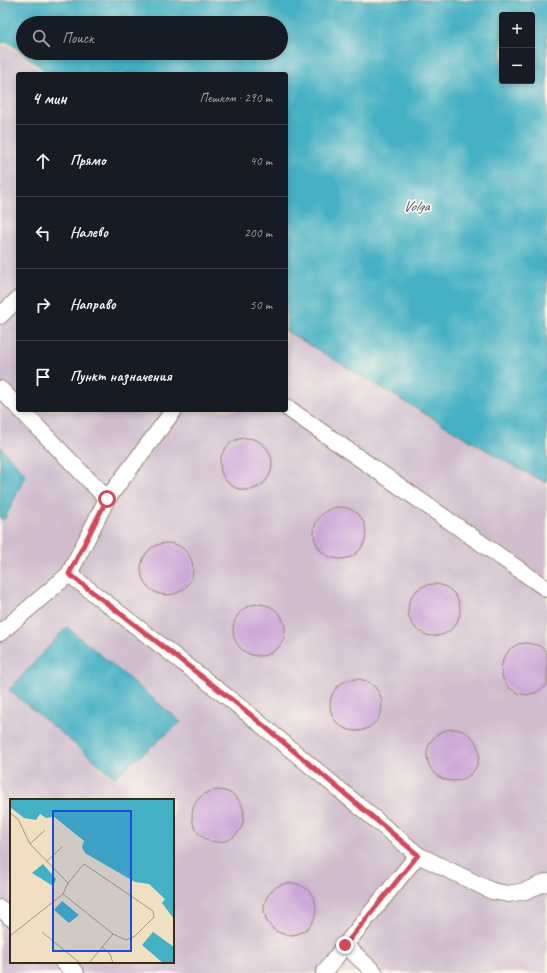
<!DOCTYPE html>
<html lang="ru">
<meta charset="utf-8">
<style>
body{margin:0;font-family:Caveat,sans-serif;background:#242831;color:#f1f3f6}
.controls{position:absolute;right:12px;top:12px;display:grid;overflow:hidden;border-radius:4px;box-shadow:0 2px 6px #0003}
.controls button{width:36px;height:36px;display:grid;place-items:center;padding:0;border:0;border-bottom:1px solid #363941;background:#171b24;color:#f1f3f6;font:20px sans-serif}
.stop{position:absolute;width:12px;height:12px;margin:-9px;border:3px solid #d1495b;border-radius:50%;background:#fff}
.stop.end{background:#d1495b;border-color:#fff;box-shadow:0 1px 4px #0008}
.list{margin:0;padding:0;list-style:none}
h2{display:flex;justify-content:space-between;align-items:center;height:52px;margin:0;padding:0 16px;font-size:17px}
h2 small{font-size:13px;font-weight:400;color:#9ea1a6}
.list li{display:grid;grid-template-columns:26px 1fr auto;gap:12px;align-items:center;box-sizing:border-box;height:72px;padding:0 16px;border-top:1px solid #363941}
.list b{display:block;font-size:15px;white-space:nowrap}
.list em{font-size:13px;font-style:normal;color:#9ea1a6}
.icon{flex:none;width:22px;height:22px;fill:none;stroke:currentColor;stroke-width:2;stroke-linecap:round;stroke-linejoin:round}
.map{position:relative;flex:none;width:547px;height:973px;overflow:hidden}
.search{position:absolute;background:#171b24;box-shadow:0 2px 6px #0003;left:16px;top:16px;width:272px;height:44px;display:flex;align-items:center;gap:10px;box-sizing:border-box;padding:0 14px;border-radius:22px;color:#9ea1a6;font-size:15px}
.panel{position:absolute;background:#171b24;box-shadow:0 2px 6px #0003;left:16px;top:72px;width:272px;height:340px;border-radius:4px}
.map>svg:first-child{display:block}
.industrial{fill:#cfbdce;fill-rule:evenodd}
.water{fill:#44b0c3;stroke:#406d70;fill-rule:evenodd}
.pier{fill:#f0e0c1}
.building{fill:#cca8d8}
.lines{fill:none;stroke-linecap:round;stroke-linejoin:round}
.minor-casing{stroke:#968570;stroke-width:18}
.minor{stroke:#fff;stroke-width:16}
.route{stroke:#d1495b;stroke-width:5}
.labels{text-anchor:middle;stroke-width:3.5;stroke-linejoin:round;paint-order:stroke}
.water-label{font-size:15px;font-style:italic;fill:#3e5958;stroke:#fbf7ec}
.inset-road{fill:none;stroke:#a89780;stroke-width:1}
.view{fill:#1d4ed8;fill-opacity:0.15;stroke:#1d4ed8;stroke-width:2}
.inset-edge{fill:none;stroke:#3b2a1e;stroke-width:2}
</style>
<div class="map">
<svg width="547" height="973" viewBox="0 0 547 973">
<rect width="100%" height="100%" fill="#fbf7ec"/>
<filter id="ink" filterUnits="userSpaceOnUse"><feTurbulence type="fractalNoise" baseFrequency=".025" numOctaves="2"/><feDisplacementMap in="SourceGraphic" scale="8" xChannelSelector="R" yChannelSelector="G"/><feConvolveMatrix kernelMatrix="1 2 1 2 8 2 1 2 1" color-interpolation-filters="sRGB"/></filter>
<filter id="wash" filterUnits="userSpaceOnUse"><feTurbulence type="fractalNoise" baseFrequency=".012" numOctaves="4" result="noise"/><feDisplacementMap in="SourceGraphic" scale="16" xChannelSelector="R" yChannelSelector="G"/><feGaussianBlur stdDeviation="0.9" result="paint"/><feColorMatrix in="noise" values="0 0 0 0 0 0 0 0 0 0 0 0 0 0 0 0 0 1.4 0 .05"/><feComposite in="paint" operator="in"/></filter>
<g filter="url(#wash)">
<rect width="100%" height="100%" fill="#f0e0c1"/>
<path class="industrial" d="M6,43L48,74H18V410H286V331L508,463L547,483V973H0V44ZM11,800H173V962H11Z"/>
<g class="water">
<path d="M0,0H547V483L508,463L286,331V74H48L10,44L6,43L0,44ZM502,15H532V81H502ZM23,23H281V53H23Z"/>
<polygon points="0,447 26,475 4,520 0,518"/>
<polygon points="67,627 181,722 115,777 9,690"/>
</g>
<polygon class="pier" points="6,43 10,44 48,74 45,74 9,46 0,46 0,44"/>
<g id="blocks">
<g class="building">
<circle cx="246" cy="464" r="26"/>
<circle cx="340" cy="533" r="26"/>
<circle cx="167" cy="569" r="26"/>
<circle cx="434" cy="610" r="26"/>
<circle cx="259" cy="630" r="26"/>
<polygon points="527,643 540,646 547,652 547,685 537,692 528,695 518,693 509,688 503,679 501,670 503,659 510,649 518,644"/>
<circle cx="356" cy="705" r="26"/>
<circle cx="453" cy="755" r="26"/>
<circle cx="218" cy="816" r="26"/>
<circle cx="290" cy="909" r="26"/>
</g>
</g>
</g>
<g filter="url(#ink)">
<use href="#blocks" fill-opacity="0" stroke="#968570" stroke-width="1"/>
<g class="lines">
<g class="minor-casing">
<g id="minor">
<polyline points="0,316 18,299"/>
<polyline points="0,389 18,407"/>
<polyline points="286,407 547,589"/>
<polyline points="21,410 107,499"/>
<polyline points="174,410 107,499 69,574 240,707 418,855 492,891 508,894 525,891 547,882"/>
<polyline points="0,633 69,574"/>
<polyline points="0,908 11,918"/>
<polyline points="345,945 375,973"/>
<polyline points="63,962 76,973"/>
<polyline points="324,973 345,945 418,855"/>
</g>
</g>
<use href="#minor" class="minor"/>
</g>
</g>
<g class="lines" filter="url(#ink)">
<polyline class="route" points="107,499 69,574 240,706 418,855 345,945"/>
</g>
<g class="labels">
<g class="water-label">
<text x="416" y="211">Volga</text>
</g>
</g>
<g transform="translate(10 799)">
<rect width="164" height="164" fill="#f0e0c1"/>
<path d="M0,0H164V120L152,104L155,100L139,85L125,83L75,54L72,48L74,42L44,18L36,19L30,15L26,21L14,19L0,8ZM33,65L46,80L43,87L22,74ZM52,102L69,116L59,124L44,111ZM143,133L164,148L163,164H153L132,146Z" fill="#44b0c3"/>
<path d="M44,18L74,42L70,47L72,42L43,20L36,21Z" fill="#f0e0c1"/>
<path class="inset-road" d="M0,14L8,20L20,45L58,84M20,45L35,31M37,62L52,48M74,65L143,112L144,118L125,137L116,141L103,135L53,95L58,84ZM32,133L70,164M0,137L53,95M92,148L100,155L103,164M79,164L103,135"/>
<path class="view" d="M43,12H121V152H43Z"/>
<rect width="164" height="164" class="inset-edge"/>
</g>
</svg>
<div class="controls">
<button>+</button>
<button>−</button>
</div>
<div class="stop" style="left:107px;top:499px"></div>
<div class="stop end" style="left:345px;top:945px"></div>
<div class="search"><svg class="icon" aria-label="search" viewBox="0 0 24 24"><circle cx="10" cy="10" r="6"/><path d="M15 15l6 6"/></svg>Поиск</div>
<section class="panel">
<h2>4 мин<small>Пешком · 290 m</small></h2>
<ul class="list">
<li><svg class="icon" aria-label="ahead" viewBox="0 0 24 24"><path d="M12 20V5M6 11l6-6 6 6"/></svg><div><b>Прямо</b></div><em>40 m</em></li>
<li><svg class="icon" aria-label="left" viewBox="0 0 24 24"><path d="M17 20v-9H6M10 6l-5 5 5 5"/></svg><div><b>Налево</b></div><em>200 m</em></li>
<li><svg class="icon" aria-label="right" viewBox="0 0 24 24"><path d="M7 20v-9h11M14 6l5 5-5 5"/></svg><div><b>Направо</b></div><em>50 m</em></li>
<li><svg class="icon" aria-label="arrive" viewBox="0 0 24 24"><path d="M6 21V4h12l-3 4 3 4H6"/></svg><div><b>Пункт назначения</b></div></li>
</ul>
</section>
</div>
